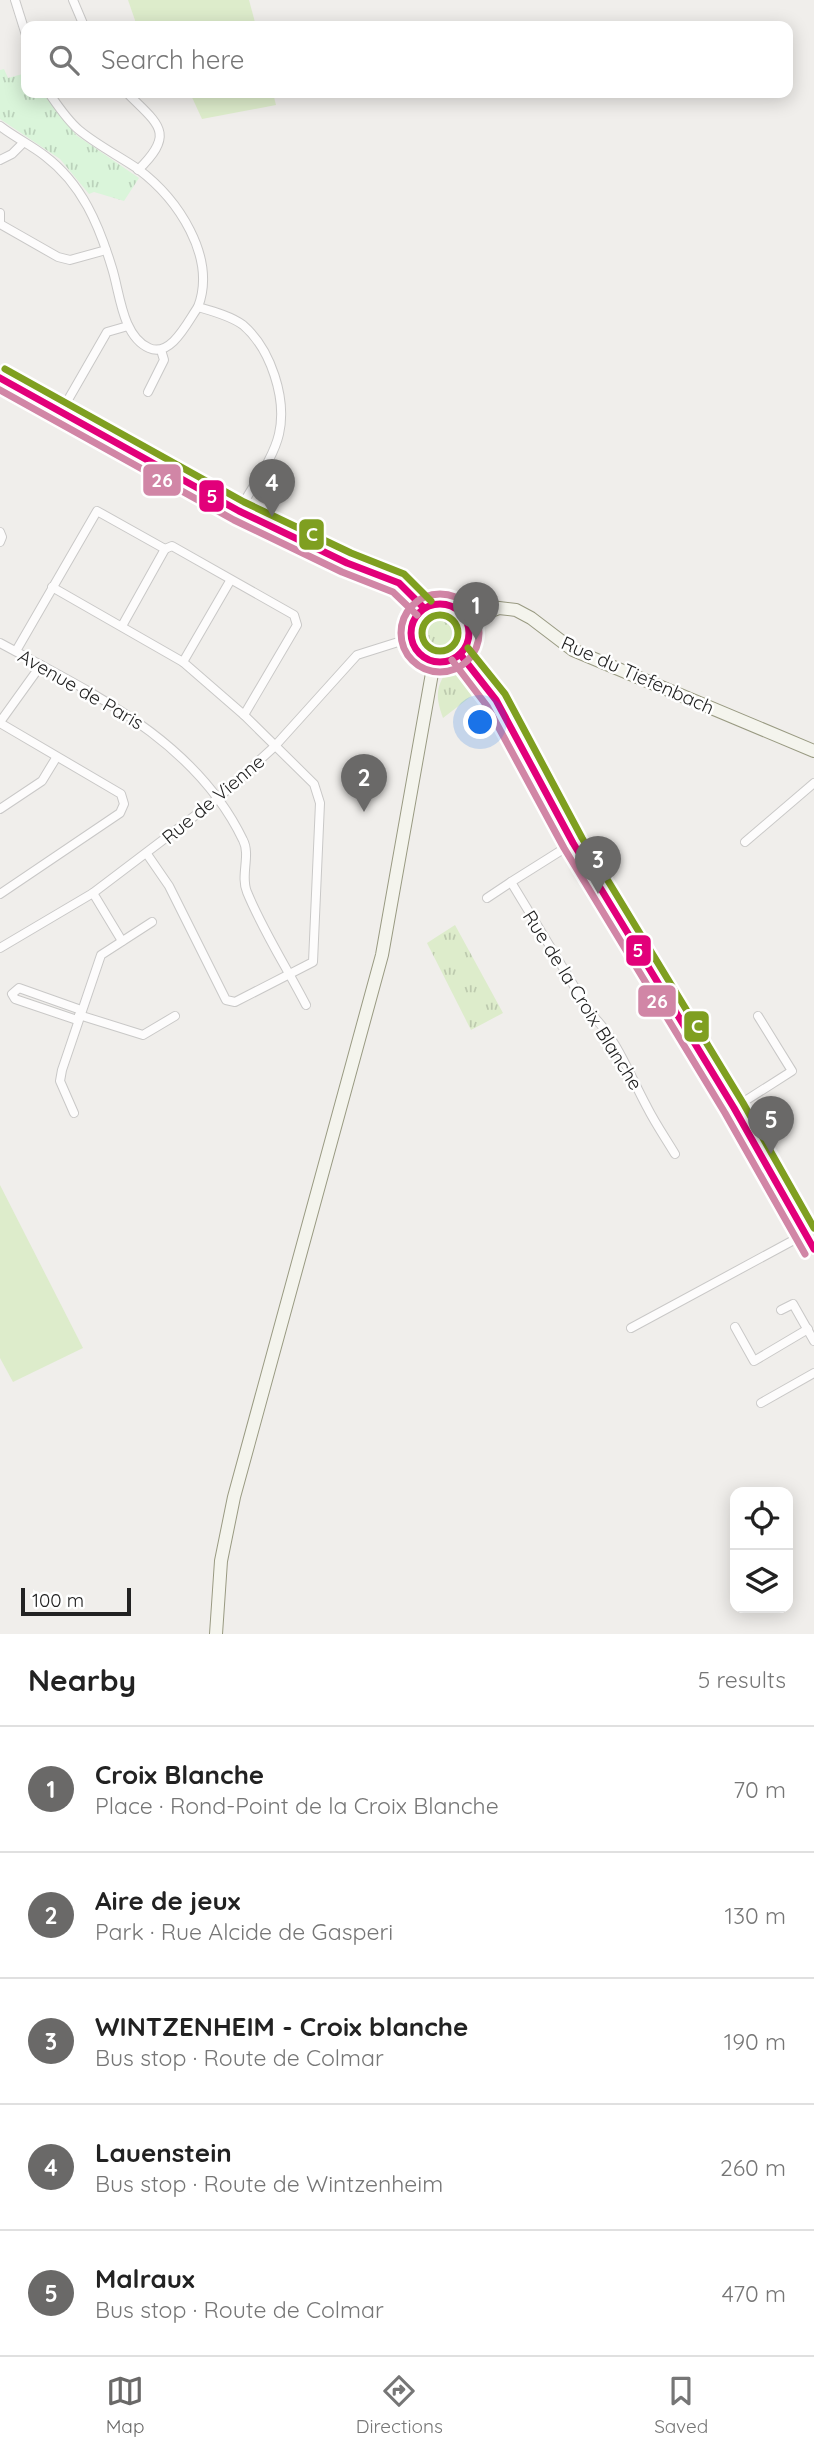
<!DOCTYPE html>
<meta charset="utf-8">
<style>
body{margin:0;font-family:Quicksand,sans-serif;background:#f6f6f6;color:#222}
.controls{position:absolute;right:21px;bottom:21px;display:grid;overflow:hidden;border-radius:14px;box-shadow:0 4px 18px #0003}
.controls button{width:63px;height:63px;display:grid;place-items:center;padding:0;border:0;border-bottom:2px solid #e0e0e0;background:#fff;color:#222;font:35px sans-serif}
.scale{position:absolute;left:21px;bottom:18px;width:110px;box-sizing:border-box;padding-left:7px;border:4px solid #222;border-top:0;font-size:19px;line-height:24px;white-space:nowrap;color:#222;-webkit-text-stroke:5px #fff;paint-order:stroke}
.you{position:absolute;left:481px;top:723px;width:24px;height:24px;margin:-18px;border:5px solid #fff;border-radius:50%;background:#1a73e8;box-shadow:0 0 0 10px #1a73e833}
.badge{display:grid;place-items:center;width:46px;height:46px;border-radius:50%;background:#6a6968;color:#fff;font-size:23px;font-weight:700}
.pin{position:absolute;translate:-50% -58px;filter:drop-shadow(0 2px 4px #0008)}
.pin::after{content:'';position:absolute;top:37px;width:24px;height:21px;background:inherit;clip-path:polygon(0 0,100% 0,50% 100%)}
.list{margin:0;padding:0;list-style:none}
h2{display:flex;justify-content:space-between;align-items:center;height:91px;margin:0;padding:0 28px;font-size:30px}
h2 small{font-size:23px;font-weight:400;color:#767676}
.list li{display:grid;grid-template-columns:46px 1fr auto;gap:21px;align-items:center;box-sizing:border-box;height:126px;padding:0 28px;border-top:2px solid #e0e0e0}
.list b{display:block;font-size:26px;white-space:nowrap}
.list p{margin:0;font-size:23px;white-space:nowrap;color:#767676}
.list em{font-size:23px;font-style:normal;color:#767676}
.icon{flex:none;width:38px;height:38px;fill:none;stroke:currentColor;stroke-width:2;stroke-linecap:round;stroke-linejoin:round}
.map{position:relative;flex:none;width:814px;height:1634px;overflow:hidden}
.search{position:absolute;background:#fff;box-shadow:0 4px 18px #0003;left:21px;right:21px;top:21px;height:77px;display:flex;align-items:center;gap:18px;box-sizing:border-box;padding:0 24px;border-radius:14px;color:#767676;font-size:26px}
.sheet{height:721px;background:#fff}
nav{display:flex;justify-content:space-around;align-items:center;box-sizing:border-box;height:98px;border-top:2px solid #e0e0e0;background:#fff;font-size:19px;color:#767676}
nav a{display:grid;justify-items:center;gap:4px}
nav .on{color:#6a6968}
.map>svg:first-child{display:block}
.grass{fill:url(#grass-tufts)}
.park{fill:url(#park-tufts)}
.garden{fill:#ddeccb}
.lines{fill:none;stroke-linecap:round;stroke-linejoin:round}
.street-casing{stroke:#c9c8c7;stroke-width:10}
.secondary-casing{stroke:#999a82;stroke-width:14}
.street{stroke:#fdfcfc;stroke-width:8}
.secondary{stroke:#f4f4ed;stroke-width:12}
.bus-1-casing{stroke:#fff;stroke-width:12}
.bus-2-casing{stroke:#fff;stroke-width:12}
.bus-3-casing{stroke:#fff;stroke-width:12}
.bus-1{stroke:#e2007a;stroke-width:7}
.bus-2{stroke:#d186a6;stroke-width:7}
.bus-3{stroke:#7f9f20;stroke-width:7}
.labels{text-anchor:middle;stroke-width:5;stroke-linejoin:round;paint-order:stroke}
.street-label{font-size:19px;fill:#222;stroke:#fff}
.line-badge{stroke:#fff;stroke-width:2.5}
.badge-label{font-size:19px;text-anchor:middle;font-weight:bold;fill:#fff}
</style>
<div class="map">
<svg width="814" height="1634" viewBox="0 0 814 1634">
<defs>
<pattern id="grass-tufts" width="24" height="20" patternUnits="userSpaceOnUse" patternTransform="scale(1.75)"><rect width="24" height="20" fill="#ddeccb"/><path d="M3 7l-1-3M5 7V3M7 7l1-3M15 17l-1-3M17 17v-4M19 17l1-3" fill="none" stroke="#bdcaae"/></pattern>
<pattern id="park-tufts" width="24" height="20" patternUnits="userSpaceOnUse" patternTransform="scale(1.75)"><rect width="24" height="20" fill="#daf5da"/><path d="M3 7l-1-3M5 7V3M7 7l1-3M15 17l-1-3M17 17v-4M19 17l1-3" fill="none" stroke="#bbd2bb"/></pattern>
</defs>
<rect width="100%" height="100%" fill="#f0eeeb"/>
<g class="grass">
<circle cx="439" cy="633" r="23"/>
<path d="M456,669L463,672L478,691L443,718C436,699 435,688 447,671Z"/>
<polygon points="455,925 503,1013 471,1030 427,943"/>
</g>
<polygon class="park" points="4,69 8,78 26,73 26,93 43,93 76,135 139,178 124,201 94,192 89,194 60,159 0,119 0,70"/>
<g class="garden">
<polygon points="128,0 249,0 256,26 137,26"/>
<polygon points="190,93 273,93 276,105 202,119"/>
<polygon points="0,1185 83,1348 13,1382 0,1358"/>
</g>
<g class="lines">
<g class="street-casing">
<g id="street">
<polyline points="15,0 26,35"/>
<polyline points="73,0 84,26"/>
<path d="M49,93C58,106 67,120 79,130C97,145 119,156 138,169C178,199 217,257 198,307C212,311 231,316 243,325C271,349 287,399 279,434C273,460 251,488 239,511"/>
<path d="M127,93C159,125 176,133 138,170"/>
<path d="M0,126C14,137 31,145 45,156C82,184 99,225 112,268C120,293 122,336 149,348C171,358 188,321 198,307"/>
<polyline points="0,160 12,154 23,143"/>
<polyline points="0,213 0,224 58,257 70,260 106,250"/>
<polyline points="148,392 164,360 161,350"/>
<polyline points="61,412 107,332 128,326"/>
<polyline points="0,532 2,537 0,542"/>
<polyline points="52,587 183,662 244,715 314,784 320,803 313,962 235,1002 226,1000 169,886 147,854"/>
<polyline points="122,626 165,549"/>
<path d="M0,643C92,693 195,740 243,840C251,855 240,876 247,892C263,931 287,968 306,1005"/>
<polyline points="16,651 97,511 165,549 172,546 294,615 297,625 244,715"/>
<polyline points="460,654 496,700 573,843 734,1108 814,1249"/>
<polyline points="183,662 230,581"/>
<polyline points="0,722 41,665"/>
<polyline points="0,723 121,794 124,804 120,813 0,894"/>
<polyline points="0,809 42,781 56,758"/>
<polyline points="745,842 814,783"/>
<path d="M573,843L511,882L591,1014C617,1039 630,1076 647,1107C655,1123 666,1139 675,1154"/>
<polyline points="93,893 122,941"/>
<polyline points="487,898 511,882"/>
<polyline points="0,948 93,893 217,799 274,747 357,655 411,638"/>
<polyline points="79,1015 143,1035 175,1016"/>
<polyline points="77,1020 15,999 12,994 19,988 81,1010"/>
<polyline points="734,1108 792,1071 758,1016"/>
<polyline points="74,1113 60,1081 62,1070 101,955 152,922"/>
<polyline points="781,1310 793,1304 814,1341"/>
<polyline points="735,1327 754,1361 808,1329"/>
<polyline points="631,1328 805,1234"/>
<polyline points="761,1403 814,1373"/>
</g>
</g>
<g class="secondary-casing">
<g id="secondary">
<polyline points="0,378 239,511 347,563 399,583 424,608"/>
<circle cx="440" cy="633" r="29"/>
<polyline points="466,621 499,608 516,610 531,618 573,650 814,751"/>
<polyline points="216,1634 221,1561 234,1497 382,955 434,662"/>
</g>
</g>
<use href="#street" class="street"/>
<use href="#secondary" class="secondary"/>
<g class="bus-1-casing">
<g id="bus-1">
<polyline points="0,378 239,511 347,563 399,583 424,608"/>
<circle cx="440" cy="633" r="29"/>
<polyline points="460,654 496,700 573,843 734,1108 814,1249"/>
</g>
</g>
<g class="bus-2-casing">
<g id="bus-2">
<polyline points="0,390 234,520 342,572 393,592 417,615"/>
<circle cx="440" cy="633" r="39"/>
<polyline points="452,660 487,706 564,848 725,1113 805,1254"/>
</g>
</g>
<g class="bus-3-casing">
<g id="bus-3">
<polyline points="5,369 244,502 351,553 404,574 431,601"/>
<circle cx="440" cy="633" r="18"/>
<polyline points="468,648 505,694 582,838 743,1103 814,1228"/>
</g>
</g>
<use href="#bus-1" class="bus-1"/>
<use href="#bus-2" class="bus-2"/>
<use href="#bus-3" class="bus-3"/>
</g>
<g class="labels">
<g class="street-label">
<text transform="translate(638 675) rotate(24)" y="7">Rue du Tiefenbach</text>
<text transform="translate(81 689) rotate(30)" y="7">Avenue de Paris</text>
<text transform="translate(213 799) rotate(-40)" y="7">Rue de Vienne</text>
<text transform="translate(583 1000) rotate(58)" y="7">Rue de la Croix Blanche</text>
</g>
</g>
<g class="line-badge">
<rect x="142" y="463" width="40" height="34" rx="7" fill="#d186a6"/>
<rect x="198" y="479" width="27" height="34" rx="7" fill="#e2007a"/>
<rect x="298" y="518" width="27" height="33" rx="7" fill="#7f9f20"/>
<rect x="625" y="934" width="27" height="33" rx="7" fill="#e2007a"/>
<rect x="637" y="984" width="40" height="34" rx="7" fill="#d186a6"/>
<rect x="683" y="1010" width="27" height="33" rx="7" fill="#7f9f20"/>
</g>
<g class="badge-label">
<text x="162" y="487">26</text>
<text x="212" y="503">5</text>
<text x="312" y="541">C</text>
<text x="638" y="957">5</text>
<text x="657" y="1008">26</text>
<text x="697" y="1033">C</text>
</g>
</svg>
<div class="controls">
<button><svg class="icon" aria-label="locate" viewBox="0 0 24 24"><circle cx="12" cy="12" r="6"/><path d="M12 2v4M12 18v4M2 12h4M18 12h4"/></svg></button>
<button><svg class="icon" aria-label="layers" viewBox="0 0 24 24"><path d="M12 4l9 5-9 5-9-5zM3 14l9 5 9-5"/></svg></button>
</div>
<div class="scale">100 m</div>
<div class="you"></div>
<div class="pin badge" style="left:476px;top:640px">1</div>
<div class="pin badge" style="left:364px;top:812px">2</div>
<div class="pin badge" style="left:598px;top:894px">3</div>
<div class="pin badge" style="left:272px;top:517px">4</div>
<div class="pin badge" style="left:771px;top:1154px">5</div>
<div class="search"><svg class="icon" aria-label="search" viewBox="0 0 24 24"><circle cx="10" cy="10" r="6"/><path d="M15 15l6 6"/></svg>Search here</div>
</div>
<section class="sheet">
<h2>Nearby<small>5 results</small></h2>
<ul class="list">
<li><span class="badge">1</span><div><b>Croix Blanche</b><p>Place · Rond-Point de la Croix Blanche</p></div><em>70 m</em></li>
<li><span class="badge">2</span><div><b>Aire de jeux</b><p>Park · Rue Alcide de Gasperi</p></div><em>130 m</em></li>
<li><span class="badge">3</span><div><b>WINTZENHEIM - Croix blanche</b><p>Bus stop · Route de Colmar</p></div><em>190 m</em></li>
<li><span class="badge">4</span><div><b>Lauenstein</b><p>Bus stop · Route de Wintzenheim</p></div><em>260 m</em></li>
<li><span class="badge">5</span><div><b>Malraux</b><p>Bus stop · Route de Colmar</p></div><em>470 m</em></li>
</ul>
</section>
<nav>
<a class="on"><svg class="icon" aria-label="map" viewBox="0 0 24 24"><path d="M3 6l6-2 6 2 6-2v14l-6 2-6-2-6 2zM9 4v14M15 6v14"/></svg>Map</a>
<a><svg class="icon" aria-label="directions" viewBox="0 0 24 24"><path d="M12 3l9 9-9 9-9-9zM9 14v-3h6M13 9l2 2-2 2"/></svg>Directions</a>
<a><svg class="icon" aria-label="saved" viewBox="0 0 24 24"><path d="M7 4h10v16l-5-4-5 4z"/></svg>Saved</a>
</nav>
